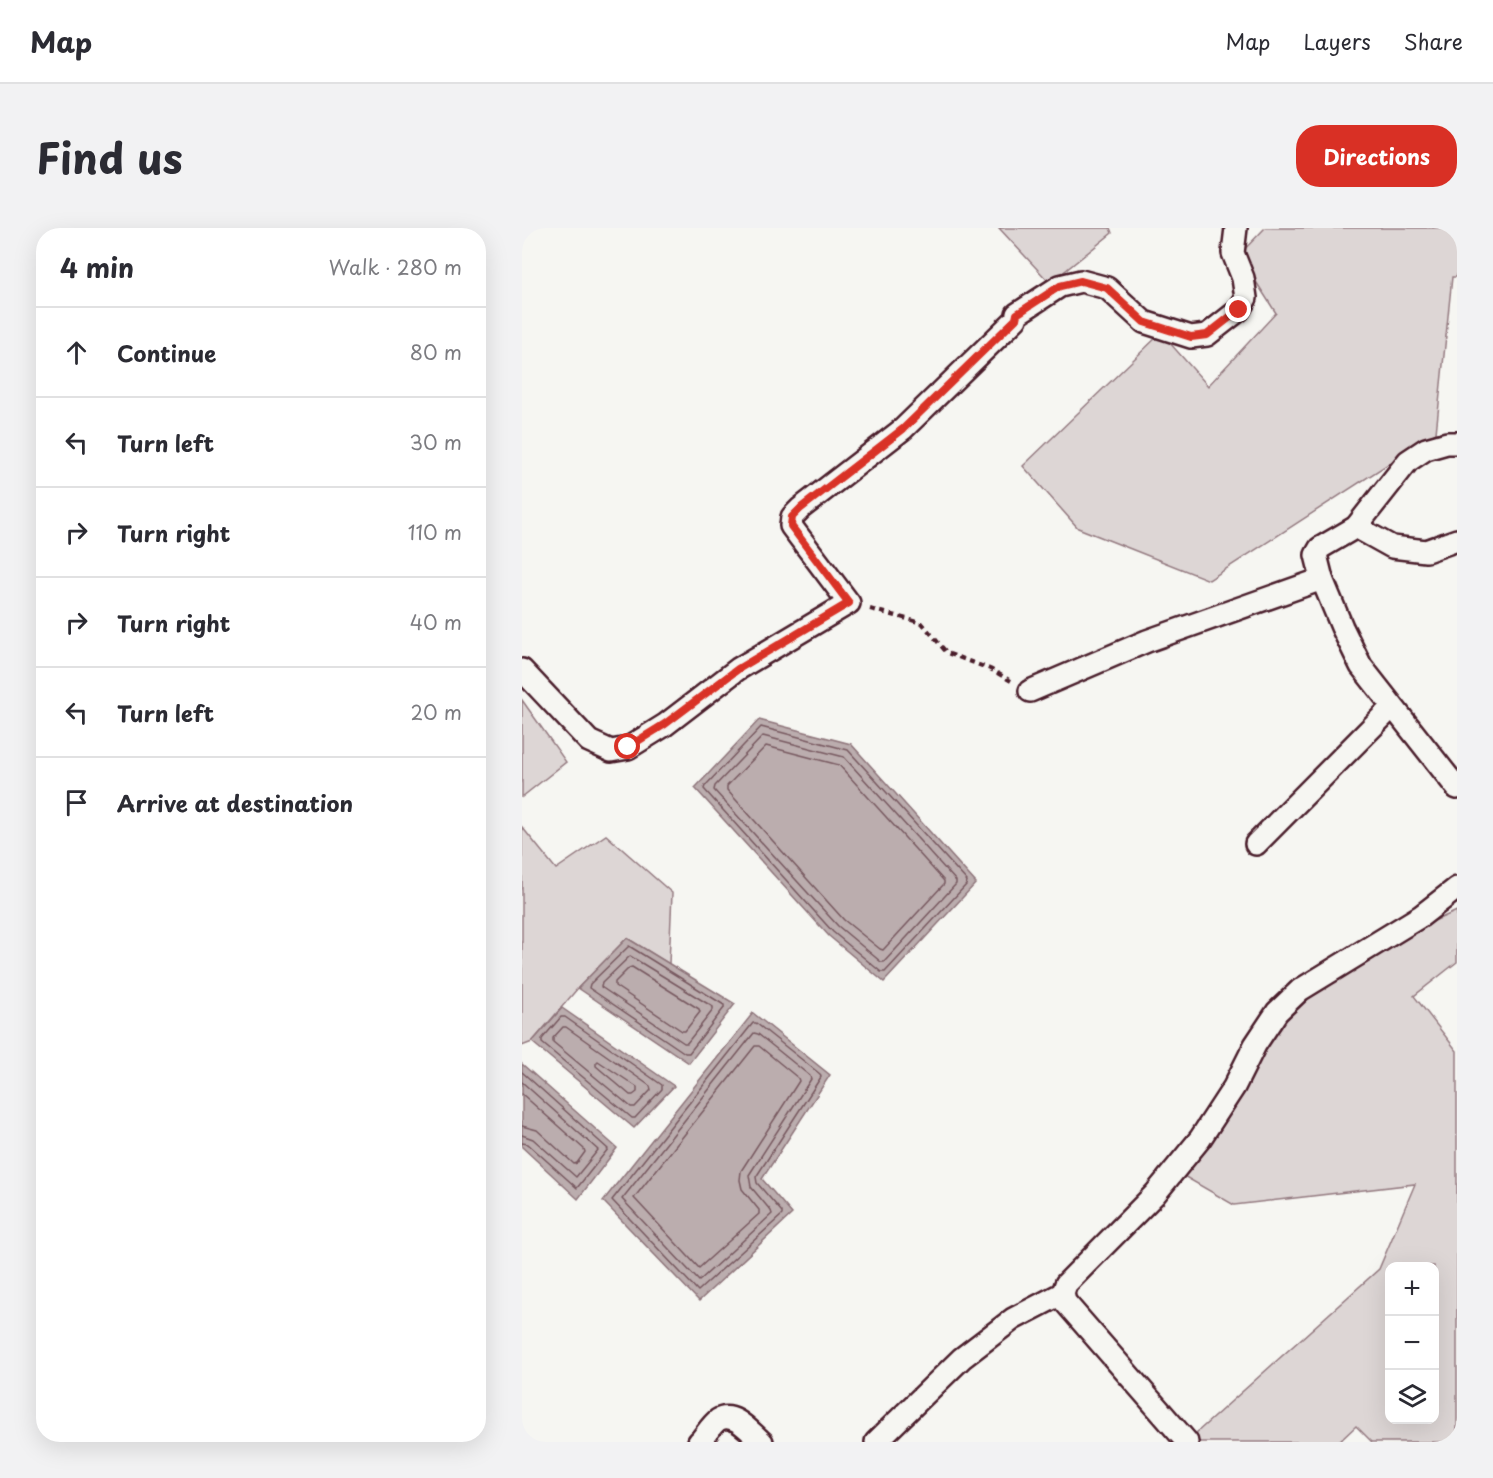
<!DOCTYPE html>
<meta charset="utf-8">
<style>
body{margin:0;font-family:"Playpen Sans",sans-serif;background:#f2f2f3;color:#2b2b33}
.controls{position:absolute;right:18px;bottom:18px;display:grid;overflow:hidden;border-radius:12px;box-shadow:0 6px 24px #0002}
.controls button{width:54px;height:54px;display:grid;place-items:center;padding:0;border:0;border-bottom:2px solid #e1e1e2;background:#fff;color:#2b2b33;font:30px sans-serif}
.stop{position:absolute;width:18px;height:18px;margin:-14px;border:4px solid #d93025;border-radius:50%;background:#fff}
.stop.end{background:#d93025;border-color:#fff;box-shadow:0 2px 6px #0008}
.list{margin:0;padding:0;list-style:none}
h2{display:flex;justify-content:space-between;align-items:center;height:78px;margin:0;padding:0 24px;font-size:26px}
h2 small{font-size:20px;font-weight:400;color:#7c7c81}
.list li{display:grid;grid-template-columns:39px 1fr auto;gap:18px;align-items:center;box-sizing:border-box;height:90px;padding:0 24px;border-top:2px solid #e1e1e2}
.list b{display:block;font-size:22px;white-space:nowrap}
.list em{font-size:20px;font-style:normal;color:#7c7c81}
.icon{flex:none;width:33px;height:33px;fill:none;stroke:currentColor;stroke-width:2;stroke-linecap:round;stroke-linejoin:round}
.map{position:relative;flex:none;width:935px;height:1214px;overflow:hidden;border-radius:24px}
header{display:flex;align-items:center;gap:36px;box-sizing:border-box;height:84px;padding:0 30px;background:#fff;border-bottom:2px solid #e1e1e2}
header strong{font-size:28px}
nav{display:flex;gap:33px;margin-inline-start:auto;font-size:21px}
.intro{display:flex;align-items:center;justify-content:space-between;box-sizing:border-box;height:144px;padding:0 36px}
h1{margin:0;font-size:42px}
.button{padding:15px 27px;border-radius:24px;background:#d93025;color:#fff;font-size:21px;font-weight:700}
main{display:flex;gap:36px;padding:0 36px}
aside{flex:1;background:#fff;border-radius:24px;box-shadow:0 6px 24px #0002}
.map>svg:first-child{display:block}
.green{fill:#ddd6d5;stroke:#947a80;stroke-width:1.5;fill-rule:evenodd}
.water{fill:#bbadae;stroke:#8e747a;stroke-width:1.5}
.lines{fill:none;stroke-linecap:round;stroke-linejoin:round}
.shore{stroke:#77585f;stroke-width:1.5}
.street-casing{stroke:#4a1f2b;stroke-width:26}
.path{stroke:#4a1f2b;stroke-width:4;stroke-dasharray:6 4.5;stroke-linecap:butt}
.street{stroke:#f6f6f2;stroke-width:21}
.route{stroke:#d93025;stroke-width:8}
</style>
<header>
<strong>Map</strong>
<nav><a>Map</a><a>Layers</a><a>Share</a></nav>
</header>
<div class="intro"><h1>Find us</h1><a class="button">Directions</a></div>
<main>
<aside>
<h2>4 min<small>Walk · 280 m</small></h2>
<ul class="list">
<li><svg class="icon" aria-label="ahead" viewBox="0 0 24 24"><path d="M12 20V5M6 11l6-6 6 6"/></svg><div><b>Continue</b></div><em>80 m</em></li>
<li><svg class="icon" aria-label="left" viewBox="0 0 24 24"><path d="M17 20v-9H6M10 6l-5 5 5 5"/></svg><div><b>Turn left</b></div><em>30 m</em></li>
<li><svg class="icon" aria-label="right" viewBox="0 0 24 24"><path d="M7 20v-9h11M14 6l5 5-5 5"/></svg><div><b>Turn right</b></div><em>110 m</em></li>
<li><svg class="icon" aria-label="right" viewBox="0 0 24 24"><path d="M7 20v-9h11M14 6l5 5-5 5"/></svg><div><b>Turn right</b></div><em>40 m</em></li>
<li><svg class="icon" aria-label="left" viewBox="0 0 24 24"><path d="M17 20v-9H6M10 6l-5 5 5 5"/></svg><div><b>Turn left</b></div><em>20 m</em></li>
<li><svg class="icon" aria-label="arrive" viewBox="0 0 24 24"><path d="M6 21V4h12l-3 4 3 4H6"/></svg><div><b>Arrive at destination</b></div></li>
</ul>
</aside>
<div class="map">
<svg width="935" height="1214" viewBox="0 0 935 1214">
<rect width="100%" height="100%" fill="#f6f6f2"/>
<filter id="ink" filterUnits="userSpaceOnUse"><feTurbulence type="fractalNoise" baseFrequency=".0167" numOctaves="2"/><feDisplacementMap in="SourceGraphic" scale="12" xChannelSelector="R" yChannelSelector="G"/><feConvolveMatrix kernelMatrix="1 2 1 2 8 2 1 2 1" color-interpolation-filters="sRGB"/></filter>
<g filter="url(#ink)">
<g class="green">
<polygon points="477,0 588,0 590,5 528,55"/>
<polygon points="743,0 935,0 935,49 930,49 914,205 687,352 556,300 501,238 639,105 686,158 754,85 717,27"/>
<polygon points="0,472 44,534 0,569"/>
<polygon points="0,599 34,641 84,607 150,665 147,736 105,710 56,760 10,814 0,818"/>
<path d="M935,683V734L892,768L935,823V1214H850L834,1198L817,1214H664L857,1041L893,956L712,977L653,943L751,789L866,713ZM868,1038H912V1192H868Z"/>
</g>
<g class="water">
<polygon points="237,492 329,516 454,655 362,754 307,708 173,560"/>
<polygon points="105,710 213,776 167,835 56,760"/>
<polygon points="40,780 152,858 112,900 10,814"/>
<polygon points="231,785 308,847 240,951 270,986 177,1073 81,973"/>
<polygon points="0,836 95,920 56,971 0,919"/>
</g>
<g class="lines">
<g class="shore">
<polygon points="239,499 326,522 445,653 444,657 363,744 359,744 311,704 182,561 183,558"/>
<polygon points="241,508 322,529 434,653 434,656 362,734 359,734 316,698 192,562 193,558"/>
<polygon points="244,518 317,537 422,653 422,656 361,722 358,721 322,692 205,562 205,558"/>
<polygon points="107,718 202,777 202,780 167,825 163,825 67,760 68,756"/>
<polygon points="108,728 191,779 191,782 165,815 162,815 79,759 80,755"/>
<polygon points="110,739 177,781 178,784 163,803 160,803 93,758 93,754 107,740"/>
<polygon points="39,789 43,789 140,857 140,861 113,890 110,890 20,815 20,811"/>
<polygon points="231,795 234,795 298,846 299,849 234,949 235,955 260,984 260,987 176,1063 90,972"/>
<polygon points="41,799 44,799 128,858 129,862 113,879 109,879 31,814 31,810"/>
<polygon points="232,805 236,806 288,848 289,851 227,947 229,959 249,983 250,986 177,1053 100,971"/>
<polygon points="233,818 237,818 276,850 277,853 219,943 218,952 220,961 237,982 237,986 177,1040 112,970"/>
<polygon points="76,833 115,859 115,864 111,867 108,867 74,838 74,835"/>
<polyline points="0,844 86,921 55,960 6,916 0,915"/>
<polyline points="0,854 76,922 54,949 11,911 0,907"/>
<polyline points="0,866 62,921 63,924 55,935 52,936 15,902 0,898"/>
</g>
<g class="street-casing">
<g id="street">
<polyline points="935,215 925,215 904,221 886,233 834,299 798,320 794,327 800,351 820,399 839,438 935,560"/>
<polyline points="834,299 870,319 904,323 935,312"/>
<polyline points="0,442 67,513 89,523 106,520 143,497 216,441 327,375 269,298 270,289 279,280 381,201 494,91 495,86 538,58 559,53 585,60 622,94 669,109 685,107 717,82 724,70 721,50 711,25 714,0"/>
<polyline points="508,463 625,413 800,351"/>
<polyline points="734,616 870,479"/>
<path d="M177,1214C183,1208 189,1197 196,1192C212,1182 229,1205 240,1214"/>
<polyline points="354,1214 440,1130 491,1091 541,1065"/>
<polyline points="665,1214 543,1074 541,1065 544,1056 633,966 678,911 712,859 733,817 755,784 778,762 899,688 935,660"/>
</g>
</g>
<polyline class="path" points="348,381 400,395 425,425 468,441 489,453"/>
<use href="#street" class="street"/>
</g>
</g>
<g class="lines" filter="url(#ink)">
<polyline class="route" points="106,519 143,496 216,441 327,375 269,298 270,289 279,280 381,201 494,91 495,86 538,58 559,53 585,60 622,94 669,109 685,107 717,82"/>
</g>
</svg>
<div class="controls">
<button>+</button>
<button>−</button>
<button><svg class="icon" aria-label="layers" viewBox="0 0 24 24"><path d="M12 4l9 5-9 5-9-5zM3 14l9 5 9-5"/></svg></button>
</div>
<div class="stop" style="left:106px;top:519px"></div>
<div class="stop end" style="left:717px;top:82px"></div>
</div>
</main>
